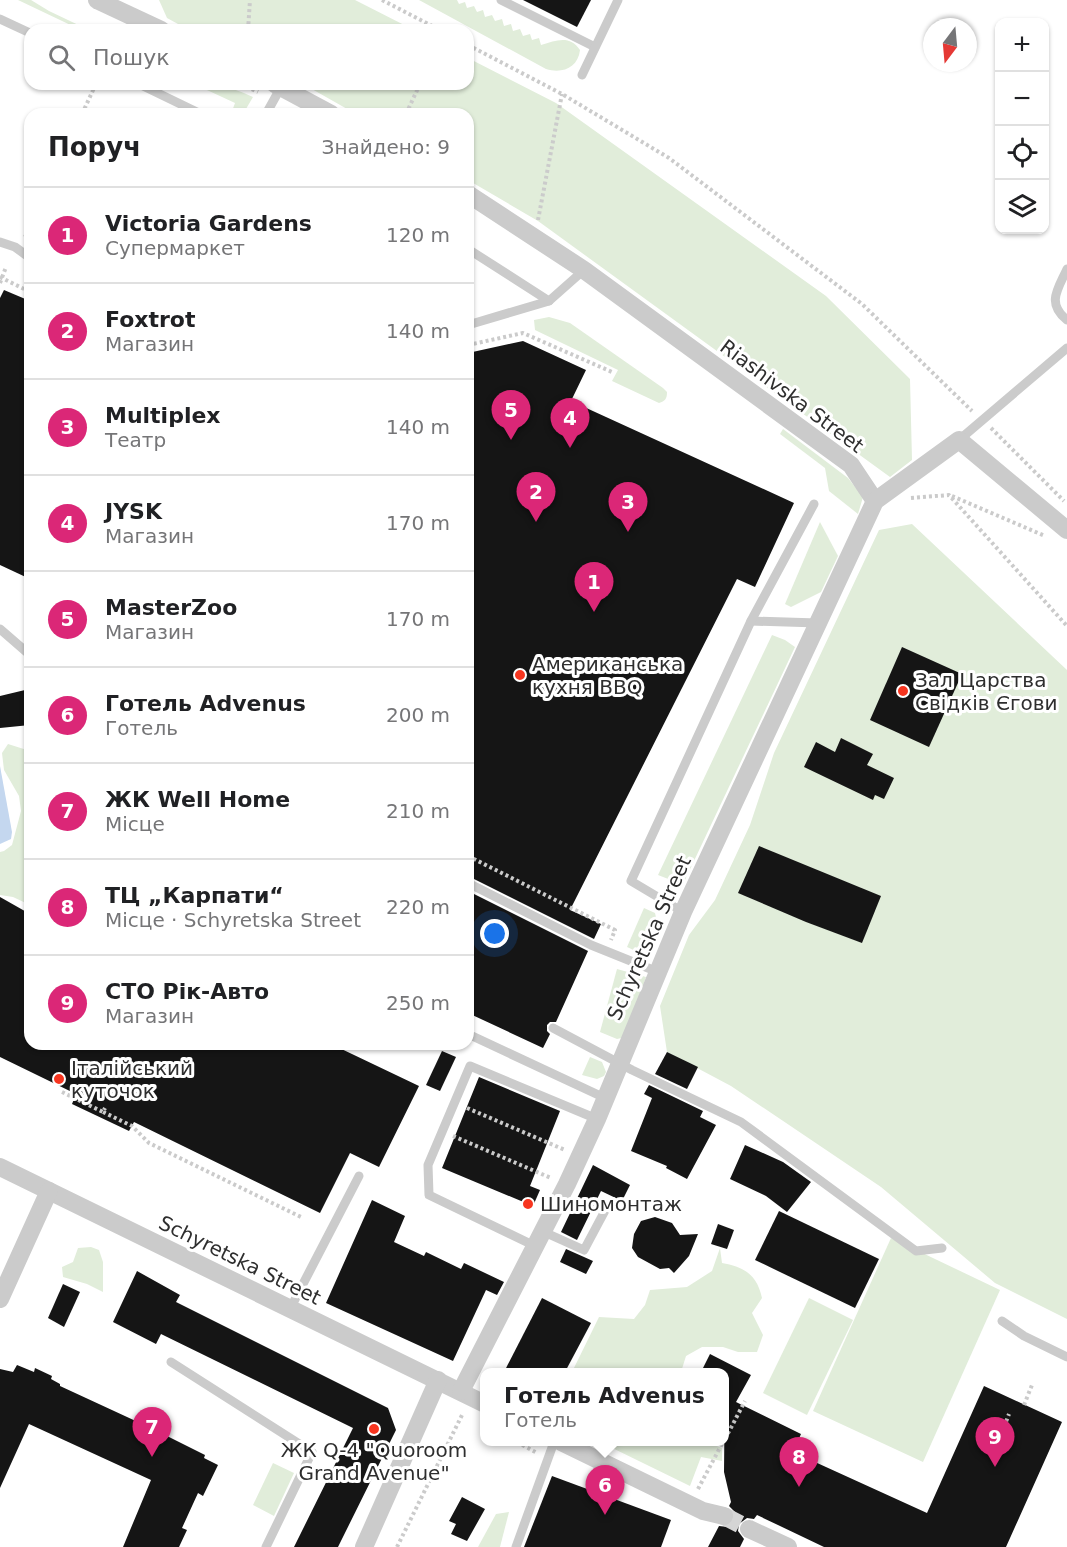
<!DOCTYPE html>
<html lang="uk">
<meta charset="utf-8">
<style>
body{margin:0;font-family:"DejaVu Sans",sans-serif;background:#f6f6f6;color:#202124}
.controls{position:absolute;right:18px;top:18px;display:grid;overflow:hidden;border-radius:12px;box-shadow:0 2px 4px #0004}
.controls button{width:54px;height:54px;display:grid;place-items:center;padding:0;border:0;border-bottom:2px solid #e0e0e0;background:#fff;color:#202124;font:30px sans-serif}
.compass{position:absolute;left:923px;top:18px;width:54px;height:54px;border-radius:50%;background:#fff;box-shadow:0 2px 4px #0004;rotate:196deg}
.you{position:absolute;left:495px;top:934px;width:21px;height:21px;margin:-15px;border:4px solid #fff;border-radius:50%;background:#1a73e8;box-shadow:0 0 0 9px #1a73e833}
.badge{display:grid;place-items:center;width:39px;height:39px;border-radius:50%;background:#db2777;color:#fff;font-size:20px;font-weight:700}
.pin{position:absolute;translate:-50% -50px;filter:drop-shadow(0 2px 3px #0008)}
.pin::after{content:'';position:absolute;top:32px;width:21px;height:18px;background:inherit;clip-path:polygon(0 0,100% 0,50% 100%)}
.popup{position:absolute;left:480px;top:1368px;width:249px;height:78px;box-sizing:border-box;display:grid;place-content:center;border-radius:12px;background:#fff;filter:drop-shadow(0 2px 4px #0005);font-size:20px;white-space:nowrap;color:#757577}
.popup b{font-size:22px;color:#202124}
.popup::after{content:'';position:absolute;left:50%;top:100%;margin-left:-12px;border:12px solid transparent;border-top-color:#fff}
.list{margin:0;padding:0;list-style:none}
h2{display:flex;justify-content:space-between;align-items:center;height:78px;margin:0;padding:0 24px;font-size:26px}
h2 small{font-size:20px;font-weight:400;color:#757577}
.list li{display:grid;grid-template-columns:39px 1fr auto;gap:18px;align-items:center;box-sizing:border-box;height:96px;padding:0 24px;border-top:2px solid #e0e0e0}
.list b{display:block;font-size:22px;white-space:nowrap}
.list p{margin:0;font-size:20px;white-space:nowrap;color:#757577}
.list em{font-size:20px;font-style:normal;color:#757577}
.icon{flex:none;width:33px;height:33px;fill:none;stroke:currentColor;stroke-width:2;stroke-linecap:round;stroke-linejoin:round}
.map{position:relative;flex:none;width:1067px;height:1547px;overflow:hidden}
.search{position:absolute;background:#fff;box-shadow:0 2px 4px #0004;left:24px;top:24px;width:450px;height:66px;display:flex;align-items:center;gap:15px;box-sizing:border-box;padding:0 21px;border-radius:18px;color:#757577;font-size:22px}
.panel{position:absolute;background:#fff;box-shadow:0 2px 4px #0004;left:24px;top:108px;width:450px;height:942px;border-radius:18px}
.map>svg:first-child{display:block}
.green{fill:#e1edda}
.water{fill:#c4d7ef}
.building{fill:#151515}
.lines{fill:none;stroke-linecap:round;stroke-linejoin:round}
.minor-tunnel{stroke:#d5d5d5;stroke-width:18;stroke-dasharray:18 9;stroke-linecap:butt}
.path{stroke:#cbcbcb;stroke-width:4;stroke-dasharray:3 3;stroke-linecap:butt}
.service{stroke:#cbcbcb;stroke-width:9}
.minor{stroke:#cbcbcb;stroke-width:18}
.poi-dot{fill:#f7351f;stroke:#fff;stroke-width:2}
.labels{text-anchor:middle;stroke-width:6;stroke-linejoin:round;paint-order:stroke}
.street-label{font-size:20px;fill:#2e2e2e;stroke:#fff}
.poi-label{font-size:20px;fill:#2e2e2e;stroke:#fff;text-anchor:start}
</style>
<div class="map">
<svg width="1067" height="1547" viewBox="0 0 1067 1547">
<rect width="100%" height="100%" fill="#fff"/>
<g class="green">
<polygon points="18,0 31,0 49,11 89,30 81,30"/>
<polygon points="159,0 355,0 414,30 189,30 167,18"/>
<path d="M419,0H457L459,4L465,2L467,8L474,6L477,12L483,10L485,17L492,15L495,21L502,19L504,26L511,24L513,31L520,29L523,36L530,34L532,40L539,38L541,45C557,40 570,35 580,50C578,68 562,74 546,69Z"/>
<polygon points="468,58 556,103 826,296 910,379 912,460 890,477 538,221 468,180 468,114 356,114 303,84 468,84"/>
<path d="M194,84C218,84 231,87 253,97L243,114H231L235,103Z"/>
<path d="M549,317L570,323L663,388L667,392C667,399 665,401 659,403L612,381L618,370L535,330L534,320Z"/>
<polygon points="783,429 848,478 863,497 858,514 829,491 825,468 780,434"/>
<polygon points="820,522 838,556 821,592 791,607 785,604"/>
<polygon points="912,524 1067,670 1067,1319 995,1283 881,1187 731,1086 667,1052 660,1006 689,935 715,900 750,825 774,753 879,530"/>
<polygon points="772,635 785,640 795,647 685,880 676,882 658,875"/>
<polygon points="8,744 30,751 30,905 13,897 0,895 0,852 4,851 12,845 21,811 19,796 4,770 2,753"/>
<polygon points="644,908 655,913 660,935 652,947 640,953 627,947"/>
<polygon points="617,969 646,977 626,1037 617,1039 600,1032"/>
<polygon points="590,1057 602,1062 606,1072 604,1076 597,1079 582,1075"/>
<polygon points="891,1238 1000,1290 923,1462 813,1411"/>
<polygon points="91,1247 99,1250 103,1262 103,1292 87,1284 63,1277 62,1267 73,1262 78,1248"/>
<path d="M720,1248L722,1263C745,1267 757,1275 762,1298L752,1313L763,1335L757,1352H738L723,1347H702L686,1356L681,1372H572L599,1317L634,1319L645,1305L650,1290L687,1287L712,1271Z"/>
<polygon points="809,1298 853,1320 807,1415 763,1393"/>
<polygon points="600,1442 707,1442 722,1448 722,1461 701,1457 690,1486"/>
<polygon points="273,1463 294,1473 274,1516 253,1505"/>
<polygon points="509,1512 500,1547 478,1547 496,1514"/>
</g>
<polygon class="water" points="0,766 12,832 11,839 0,844"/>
<g class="building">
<polygon points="523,0 591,0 577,27"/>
<polygon points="4,290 30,301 30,579 0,565 0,298"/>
<polygon points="523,341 586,370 571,401 794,503 755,587 737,579 570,910 601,924 594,939 468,876 468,353"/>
<polygon points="902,647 962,674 929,747 870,720"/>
<polygon points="25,690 30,691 30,725 0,728 0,696"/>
<polygon points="841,738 873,754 867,765 894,778 884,799 875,795 873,800 804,767 816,742 835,752"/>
<polygon points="759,846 881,896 862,943 806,922 738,893"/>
<polygon points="468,891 588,951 556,1022 550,1022 547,1025 547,1031 550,1034 543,1048 468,1013"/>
<polygon points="0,897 30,914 30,1044 331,1044 419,1086 379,1167 350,1153 320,1213 134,1122 129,1131 72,1104 76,1094 0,1057"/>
<polygon points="442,1051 456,1057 440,1091 426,1085"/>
<polygon points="667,1052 698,1067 687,1089 655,1074"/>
<polygon points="479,1077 560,1111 530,1186 540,1190 533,1206 442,1168"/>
<polygon points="649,1085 703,1111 700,1117 716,1125 687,1179 666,1168 667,1166 631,1151 652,1098 644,1094"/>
<polygon points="745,1145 783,1162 811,1182 787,1212 766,1196 730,1179"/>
<polygon points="593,1165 630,1185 622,1201 601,1191 577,1240 561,1232"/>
<polygon points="372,1200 405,1216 394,1242 424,1256 426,1252 461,1269 464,1263 504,1282 497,1295 486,1290 453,1361 326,1303"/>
<polygon points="779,1211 879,1259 855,1308 755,1260"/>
<polygon points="655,1217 672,1223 680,1235 698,1234 689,1256 674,1273 669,1268 660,1269 638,1257 632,1248 634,1234 641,1221"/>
<polygon points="718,1224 734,1230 727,1249 711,1244"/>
<polygon points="566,1249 593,1261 586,1274 560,1262"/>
<polygon points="137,1271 180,1295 176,1302 388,1408 396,1430 338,1547 294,1547 353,1428 161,1334 156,1344 113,1322"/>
<polygon points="63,1284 80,1292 64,1327 48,1318"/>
<polygon points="542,1298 591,1323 565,1372 504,1372"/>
<polygon points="710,1354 751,1375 736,1402 801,1434 793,1452 927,1513 984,1386 1062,1422 1006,1547 824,1547 757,1515 754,1519 747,1518 739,1524 738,1531 744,1539 740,1547 708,1547 719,1526 728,1527 733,1523 735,1518 735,1512 729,1506 731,1502 724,1472 725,1372 701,1372"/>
<polygon points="17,1365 34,1372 35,1368 52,1376 51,1379 60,1384 60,1386 153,1429 205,1455 204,1458 218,1465 203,1496 198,1493 182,1528 187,1530 179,1547 123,1547 151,1480 29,1424 0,1488 0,1369 13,1372"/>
<polygon points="552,1476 671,1520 661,1547 524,1547"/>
<polygon points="462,1497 485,1509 467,1541 451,1534 456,1524 449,1521"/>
</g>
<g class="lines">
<polyline class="minor-tunnel" points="724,1516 749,1529"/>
<g class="path">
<polyline points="382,0 440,30"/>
<polyline points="248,30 250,0"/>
<polyline points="468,45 562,94 669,158 862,304 972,411"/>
<polyline points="241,84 258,92"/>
<polyline points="82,114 95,86"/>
<polyline points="406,114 420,84"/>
<polyline points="538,220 562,94"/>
<polyline points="25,237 30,227"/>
<polyline points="0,277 30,292"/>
<polyline points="0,283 6,267"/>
<polyline points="468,345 523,333 612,372"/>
<polyline points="991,428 1064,501"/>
<polyline points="952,496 1045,536"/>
<polyline points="911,498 949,495 1067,626"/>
<polyline points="468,856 615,930 611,940"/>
<polyline points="62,1092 103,1112 105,1108"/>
<polyline points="467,1108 565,1150"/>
<polyline points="103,1112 132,1126 149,1143 303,1218"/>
<polyline points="453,1136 551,1178"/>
<polyline points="1024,1405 1032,1385"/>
<polyline points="1004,1427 1009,1414"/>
<polyline points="725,1439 745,1401"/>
<polyline points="517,1442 537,1453"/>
<polyline points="698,1489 723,1442"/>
<polyline points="397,1547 463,1413"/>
</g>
<g class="service">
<polyline points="501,0 595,47"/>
<polyline points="0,19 30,33"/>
<polyline points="582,75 618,0"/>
<polyline points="139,84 201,114"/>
<polyline points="266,114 281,87"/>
<polyline points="0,242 15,247 30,258"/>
<polyline points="468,249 549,301 468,325"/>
<path d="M1067,269C1058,289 1046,303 1067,320"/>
<polyline points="549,301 584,270"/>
<polyline points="959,440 1067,348"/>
<polyline points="751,621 818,623"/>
<polyline points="0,629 30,655"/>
<polyline points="468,883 591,945 658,972"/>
<polyline points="683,912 631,881 751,621 814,504"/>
<polyline points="553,1028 632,1070 741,1122 916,1251 942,1248"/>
<polyline points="468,1034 605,1098"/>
<polyline points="544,1232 584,1250 608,1205"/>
<polyline points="537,1247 429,1195 428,1165 470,1066 597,1119"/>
<polyline points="290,1309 359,1176"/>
<polyline points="1002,1321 1024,1336 1067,1357"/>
<polyline points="171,1362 312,1452 266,1547"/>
<polyline points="516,1547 554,1442"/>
</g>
<g class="minor">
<polyline points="97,0 161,30"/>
<polyline points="275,84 331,114"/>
<polyline points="468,194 584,270 851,465 875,501"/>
<polyline points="0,1167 485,1404"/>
<polyline points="0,1299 49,1191"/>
<polyline points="461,1391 567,1184 597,1119 683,912 875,501 959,440 1067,530"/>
<polyline points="561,1442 703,1511 724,1516"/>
<polyline points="749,1529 788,1547"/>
<polyline points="364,1547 438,1380"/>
</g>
</g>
<g class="poi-dot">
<circle cx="520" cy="675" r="6"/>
<circle cx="903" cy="691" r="6"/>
<circle cx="59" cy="1079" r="6"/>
<circle cx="528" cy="1204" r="6"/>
<circle cx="374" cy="1429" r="6"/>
</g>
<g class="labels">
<g class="street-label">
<text transform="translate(792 396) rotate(37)" y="7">Riashivska Street</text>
<text transform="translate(649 938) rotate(-66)" y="7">Schyretska Street</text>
<text transform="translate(240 1260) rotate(26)" y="7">Schyretska Street</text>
</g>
<g class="poi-label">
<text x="532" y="671">Американська<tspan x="532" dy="23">кухня BBQ</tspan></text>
<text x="915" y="687">Зал Царства<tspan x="915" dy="23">Свідків Єгови</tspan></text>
<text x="71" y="1075">Італійський<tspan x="71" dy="23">куточок</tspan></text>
<text x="540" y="1211">Шиномонтаж</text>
<text x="374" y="1457" text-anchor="middle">ЖК Q-4 "Quoroom<tspan x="374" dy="23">Grand Avenue"</tspan></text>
</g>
</g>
</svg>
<div class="controls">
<button>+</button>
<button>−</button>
<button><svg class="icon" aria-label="locate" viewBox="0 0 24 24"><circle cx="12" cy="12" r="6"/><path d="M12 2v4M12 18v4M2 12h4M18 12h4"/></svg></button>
<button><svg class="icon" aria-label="layers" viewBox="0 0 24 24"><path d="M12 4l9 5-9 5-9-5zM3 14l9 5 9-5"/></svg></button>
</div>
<svg class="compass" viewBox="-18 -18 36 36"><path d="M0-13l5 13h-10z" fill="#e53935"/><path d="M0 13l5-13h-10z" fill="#757577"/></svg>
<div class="you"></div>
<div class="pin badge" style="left:594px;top:612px">1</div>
<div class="pin badge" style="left:536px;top:522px">2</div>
<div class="pin badge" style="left:628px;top:532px">3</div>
<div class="pin badge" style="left:570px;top:448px">4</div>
<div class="pin badge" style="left:511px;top:440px">5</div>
<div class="pin badge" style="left:605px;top:1515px">6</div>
<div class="popup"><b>Готель Advenus</b>Готель</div>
<div class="pin badge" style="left:152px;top:1457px">7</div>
<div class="pin badge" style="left:799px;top:1487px">8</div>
<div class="pin badge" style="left:995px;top:1467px">9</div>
<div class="search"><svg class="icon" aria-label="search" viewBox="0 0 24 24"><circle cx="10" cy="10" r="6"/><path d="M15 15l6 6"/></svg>Пошук</div>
<section class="panel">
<h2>Поруч<small>Знайдено: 9</small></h2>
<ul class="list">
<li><span class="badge">1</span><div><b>Victoria Gardens</b><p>Супермаркет</p></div><em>120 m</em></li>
<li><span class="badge">2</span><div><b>Foxtrot</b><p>Магазин</p></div><em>140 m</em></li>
<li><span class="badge">3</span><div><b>Multiplex</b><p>Театр</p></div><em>140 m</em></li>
<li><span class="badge">4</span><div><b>JYSK</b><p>Магазин</p></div><em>170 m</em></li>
<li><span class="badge">5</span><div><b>MasterZoo</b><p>Магазин</p></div><em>170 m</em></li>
<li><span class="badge">6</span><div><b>Готель Advenus</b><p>Готель</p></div><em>200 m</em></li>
<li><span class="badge">7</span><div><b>ЖК Well Home</b><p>Місце</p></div><em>210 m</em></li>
<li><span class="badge">8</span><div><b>ТЦ „Карпати“</b><p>Місце · Schyretska Street</p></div><em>220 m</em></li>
<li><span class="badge">9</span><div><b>СТО Рік-Авто</b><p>Магазин</p></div><em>250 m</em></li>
</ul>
</section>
</div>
